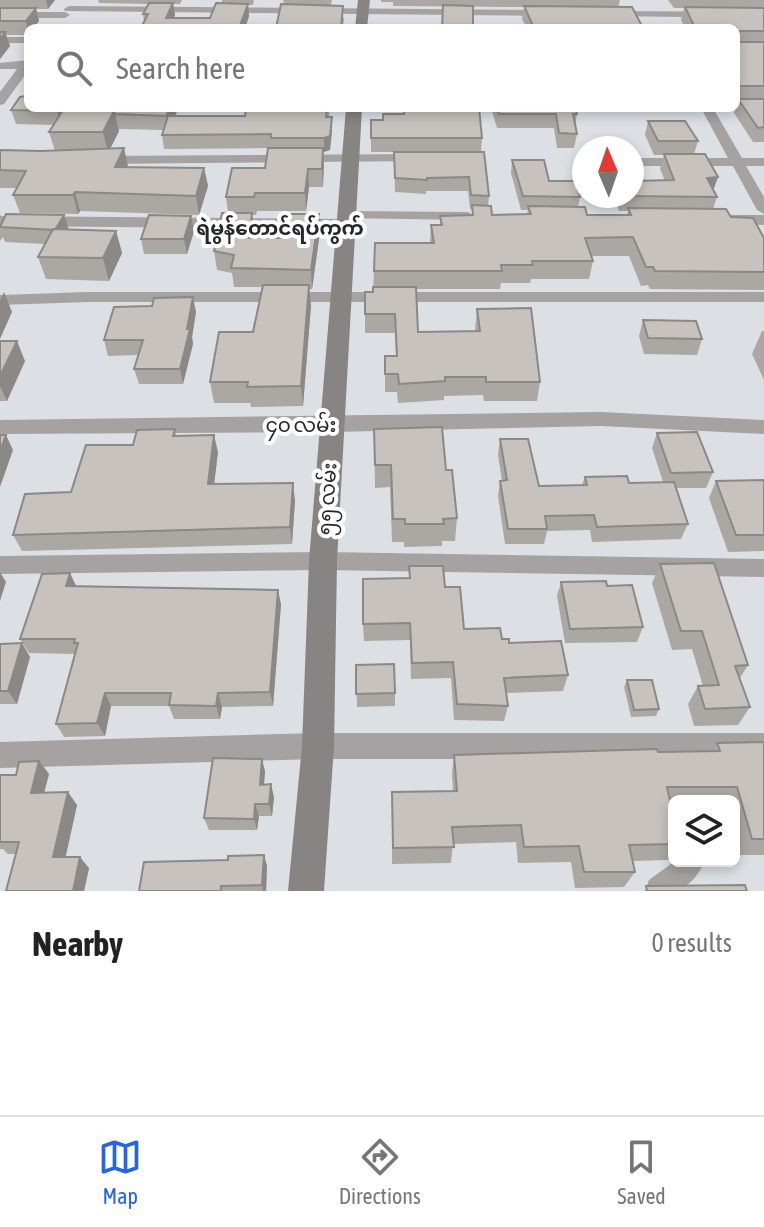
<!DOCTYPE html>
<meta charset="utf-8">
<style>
body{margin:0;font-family:"Asap Condensed","Noto Sans Myanmar",sans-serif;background:#f2f2f2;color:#222}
.controls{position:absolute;right:24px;bottom:24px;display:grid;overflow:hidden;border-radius:12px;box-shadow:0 4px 12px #0003}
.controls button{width:72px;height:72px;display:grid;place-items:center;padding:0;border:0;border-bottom:2px solid #e0e0e0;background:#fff;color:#222;font:40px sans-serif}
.compass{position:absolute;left:572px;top:136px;width:72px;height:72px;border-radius:50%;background:#fff;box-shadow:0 4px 12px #0003;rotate:358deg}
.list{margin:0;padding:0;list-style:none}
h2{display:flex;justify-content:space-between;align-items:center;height:104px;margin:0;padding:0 32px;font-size:34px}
h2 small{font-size:26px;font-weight:400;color:#767676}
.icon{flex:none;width:44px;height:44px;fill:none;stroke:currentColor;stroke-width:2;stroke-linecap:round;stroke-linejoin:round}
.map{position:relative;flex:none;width:764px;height:891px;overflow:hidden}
.search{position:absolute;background:#fff;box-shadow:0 4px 12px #0003;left:24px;right:24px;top:24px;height:88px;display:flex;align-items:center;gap:20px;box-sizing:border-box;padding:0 28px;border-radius:12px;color:#767676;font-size:30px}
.sheet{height:224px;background:#fff}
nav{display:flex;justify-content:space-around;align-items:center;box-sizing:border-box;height:112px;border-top:2px solid #e0e0e0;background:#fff;font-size:22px;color:#767676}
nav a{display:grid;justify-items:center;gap:4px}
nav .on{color:#2563eb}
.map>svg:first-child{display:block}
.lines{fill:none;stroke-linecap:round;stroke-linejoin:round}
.street{fill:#a5a2a1;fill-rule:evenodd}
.secondary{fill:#888483;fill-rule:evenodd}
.wall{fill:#aba7a3}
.shaded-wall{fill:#8b8885}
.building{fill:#c7c2be;stroke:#8b8885;stroke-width:2}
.labels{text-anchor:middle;stroke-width:8;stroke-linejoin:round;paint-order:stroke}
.far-quarter-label{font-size:20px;font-weight:bold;fill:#242628;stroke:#fff}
.street-label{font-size:20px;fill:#242628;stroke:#fff}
</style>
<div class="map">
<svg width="764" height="891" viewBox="0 0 764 891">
<rect width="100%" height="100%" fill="#dce0e5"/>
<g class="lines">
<g class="street">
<polygon points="69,6 548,10 553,13 548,16 65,11 64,9"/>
<polygon points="608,11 764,12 764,18 604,16 604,12"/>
<polygon points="0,12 65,12 70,15 65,18 0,18"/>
<rect x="0" y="37" width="28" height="6"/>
<polygon points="28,60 28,71 4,104 0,105 0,92 17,69 0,69 0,63"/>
<polygon points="701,108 713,108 742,158 764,158 764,166 746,166 764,197 764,214 757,210 733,166 640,166 633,162 640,158 728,158"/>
<polygon points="420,154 425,155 425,161 100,164 93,160 100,156"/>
<polygon points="346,211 468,212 475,216 468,220 341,218 341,212"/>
<polygon points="728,215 764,215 764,225 723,223 723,217"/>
<polygon points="0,216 345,219 353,224 345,229 0,226"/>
<polygon points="88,292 764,292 764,302 88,302 0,305 0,295"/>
<polygon points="601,412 764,420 764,434 601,426 332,432 0,434 0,420"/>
<polygon points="323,552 764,559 764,577 323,570 0,574 0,556"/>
<polygon points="318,733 764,733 764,759 318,759 0,768 0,742"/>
<path d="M675,861H705C690,891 680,891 645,891L649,880Z"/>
</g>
<g class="secondary">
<polygon points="358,0 370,0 367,28 355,28"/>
<polygon points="346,108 362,108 337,561 334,746 324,891 288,891 302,746 309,561"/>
</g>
</g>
<g class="wall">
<polygon points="0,0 55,0 48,9 36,9 39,21 28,28 28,35 6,35 10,46 0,59"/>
<polygon points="98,0 182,0 180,4 173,4 175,15 174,18 210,18 222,3 222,0 254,0 253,5 248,5 249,16 245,28 141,28 144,21 143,14 148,4 99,3"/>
<polygon points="283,0 332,0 331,5 344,18 343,28 276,28 284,4"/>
<polygon points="381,0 620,0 618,7 643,28 527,28 522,19 524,7 393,6 393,2 381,2"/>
<polygon points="668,0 764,0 764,142 753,142 734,113 738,100 736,100 736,28 685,28 681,20 684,8 674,8"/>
<polygon points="28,108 72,108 70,110 114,112 116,108 178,108 175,116 245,116 246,108 330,108 329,117 332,131 330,150 323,152 323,187 309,187 306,211 257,211 256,215 252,215 254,231 254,238 285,238 319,214 320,232 312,289 309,289 311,305 303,406 251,407 250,403 214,403 210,382 253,332 262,287 234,287 232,273 217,270 214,251 228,213 226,197 265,168 271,148 164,149 162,135 164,130 118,129 119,131 110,149 128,167 204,168 208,186 199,215 80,211 78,214 20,213 13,195 17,188 0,188 0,150 55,151 49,132 54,125 16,124 11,110"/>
<polygon points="404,108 479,108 482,138 481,152 489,196 488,206 492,215 527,214 528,210 521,210 511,173 512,160 549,181 580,197 578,207 587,215 627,215 628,211 619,211 613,196 632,196 665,181 660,169 664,155 654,155 645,135 648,121 698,141 694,154 718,177 713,190 717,197 713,209 731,217 764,238 764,290 650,289 648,285 641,286 629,256 591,256 593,261 589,279 531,279 530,283 501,283 500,289 416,289 418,332 475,331 477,309 540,382 537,401 484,401 483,395 444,396 444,400 398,403 397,392 385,392 385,356 396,356 395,333 365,333 365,292 373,292 374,271 430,243 431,225 440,225 440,216 472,215 472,209 470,209 468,191 426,191 426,194 395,192 394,152 371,152 371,138 383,120 404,114"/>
<polygon points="491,108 575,108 577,114 575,125 577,134 574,148 557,148 554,128 497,128"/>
<polygon points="0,214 2,221 69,229 116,231 122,253 109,281 46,279 38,257 45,244 5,242 3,237 0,241"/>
<polygon points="191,216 194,231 187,254 144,254 141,239"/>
<polygon points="196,312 192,337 193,344 183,384 139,384 134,369 138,355 108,356 104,340"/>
<polygon points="643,320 702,339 697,355 644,354 639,336"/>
<polygon points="762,331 764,331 764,380 752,354"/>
<polygon points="0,341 25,361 7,401 0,401"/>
<polygon points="175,429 176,435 218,452 214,484 295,500 292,544 22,551 13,535 71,492"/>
<polygon points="374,429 446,470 457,518 455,541 442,541 442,546 404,547 404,542 392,542 390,487 375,488"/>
<polygon points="657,433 713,472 706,488 676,488 688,524 681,539 592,542 590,530 547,531 544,544 505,544 498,496 500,481 502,481 498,455 500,439 539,486 582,485 585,477 629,483 663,482 652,448"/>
<polygon points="764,480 764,551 728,552 709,498 716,481"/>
<polygon points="660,564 748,665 740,678 750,707 738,725 694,726 688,704 698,686 703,686 692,649 672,650 652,583"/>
<polygon points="409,566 445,587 464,629 502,639 568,675 563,691 506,693 508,706 504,721 454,720 451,678 411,679 410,640 364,641 363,624 409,578"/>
<polygon points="70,573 76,586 281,604 273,706 222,707 220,719 174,719 169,706 111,706 105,736 64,737 56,724 75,654 29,653 20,639"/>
<polygon points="561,582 607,586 643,627 637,642 565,643 557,596"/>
<polygon points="22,643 30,657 17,704 0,704 0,644"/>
<polygon points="356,665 395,693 395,706 357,707"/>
<polygon points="627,680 659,709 656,716 631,717 624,687"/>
<polygon points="764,742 764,855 737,855 734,845 734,801 674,801 674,805 671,805 674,818 674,852 668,860 633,861 635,872 624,887 575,888 571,862 518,863 516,842 453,844 451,863 392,864 392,792 453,791 452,773 454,755 712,751 717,743"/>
<polygon points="39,761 49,774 44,792 77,805 65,857 89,868 84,891 6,891 16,854 8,854 3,849 0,849 0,775 16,775"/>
<polygon points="265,771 264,785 274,797 272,816 259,816 257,830 209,830 204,818"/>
<polygon points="264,855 267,866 266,891 139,891 228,860"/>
</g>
<g class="shaded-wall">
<polygon points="46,0 55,0 48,9"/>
<polygon points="173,3 175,15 169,28 166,18"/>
<polygon points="248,4 249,16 245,28 239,28"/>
<polygon points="36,8 39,21 34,28 28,28 28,30 26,21"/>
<polygon points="5,32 10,46 0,59 0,40"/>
<polygon points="59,108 72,108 61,125 57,111"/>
<polygon points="170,108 178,108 178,109 169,130 166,116"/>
<polygon points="114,111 119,131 108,153 103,132"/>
<polygon points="332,117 332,131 330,150 324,152 324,138"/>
<polygon points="124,148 128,166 115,167"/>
<polygon points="323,148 324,166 323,187 322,169"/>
<polygon points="204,168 208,186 199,215 196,196"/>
<polygon points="308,169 309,187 306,211 305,193"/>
<polygon points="718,177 713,191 707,178"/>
<polygon points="75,192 80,211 78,214 73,195"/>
<polygon points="252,213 254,231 251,256 249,238"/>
<polygon points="319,214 320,232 312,289 311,270"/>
<polygon points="64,215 69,230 55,230"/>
<polygon points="191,216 194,231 187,254 184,239"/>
<polygon points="116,231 122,253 109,281 103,258"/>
<polygon points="309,285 311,305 303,406 301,386"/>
<polygon points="4,292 12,312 0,339 0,300"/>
<polygon points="193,297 196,312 192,337 193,344 183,384 180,369"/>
<polygon points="17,341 25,361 7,401 0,386 0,376"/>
<polygon points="6,435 13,450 0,487 0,451"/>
<polygon points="214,435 218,452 212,501 208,484"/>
<polygon points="293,483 295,500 292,544 290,527"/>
<polygon points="0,572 6,582 0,601"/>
<polygon points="70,573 77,588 66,586"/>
<polygon points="278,590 281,604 273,706 270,692"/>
<polygon points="22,643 30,657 17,704 8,691"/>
<polygon points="105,693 111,706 105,736 97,723"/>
<polygon points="218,693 222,707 220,719 216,706"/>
<polygon points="262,759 265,771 263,797 260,785"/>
<polygon points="39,761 49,774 41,805 31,793"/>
<polygon points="271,784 274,797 272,816 269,804"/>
<polygon points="68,792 77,805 63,869 53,857"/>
<polygon points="255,804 259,816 257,830 254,819"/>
<polygon points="264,855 267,866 266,891 263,891 262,885"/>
<polygon points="80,857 89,868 84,891 73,891"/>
</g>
<g class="building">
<polygon points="149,3 173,3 166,18 210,18 216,3 248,4 239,28 141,28 148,14 143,14"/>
<polygon points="281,4 343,6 341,28 276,28"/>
<polygon points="443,5 473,6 473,28 442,28"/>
<polygon points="524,6 632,7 643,28 534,28"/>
<polygon points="685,7 764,8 764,31 740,31 737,33 740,42 764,42 764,86 740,86 736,92 736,28 695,28"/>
<polygon points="0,8 36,8 26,21 0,21"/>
<polygon points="0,32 5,32 0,40"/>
<polygon points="28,86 28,108 59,108 57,111 11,110 20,97 26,96"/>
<polygon points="738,99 764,99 764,127 758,128"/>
<polygon points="116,108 170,108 166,116 115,114 114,112"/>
<polygon points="246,108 327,108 326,117 332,117 330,136 324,138 271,138 271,134 162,135 168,116 245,116"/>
<polygon points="404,108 479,108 482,138 371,138 371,120 383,120 383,114 404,114"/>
<polygon points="497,108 575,108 577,114 573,114 577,134 559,133 556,114 499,114"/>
<polygon points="63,110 114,111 103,132 49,132"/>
<polygon points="648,121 685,121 698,141 658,141"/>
<polygon points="124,148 115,167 204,168 196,196 75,192 73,195 13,195 26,171 0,170 0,150 41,151"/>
<polygon points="268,148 323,148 322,169 308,169 305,193 255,193 254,197 226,197 232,168 265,168"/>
<polygon points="394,152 484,152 489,196 471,195 469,177 427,178 427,180 395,178"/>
<polygon points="664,154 705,154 718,177 707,178 717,197 632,196 632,181 674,180"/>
<polygon points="512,160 544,160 549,181 575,181 580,197 523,196"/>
<polygon points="472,205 491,206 492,215 531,214 528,206 585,207 587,215 631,215 628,208 726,209 731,217 753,218 764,238 764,272 655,271 653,267 646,267 633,237 585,238 593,261 532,261 533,265 501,265 502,271 374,271 375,243 434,243 431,225 442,225 440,216 473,215"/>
<polygon points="222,213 252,213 249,238 285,238 289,214 319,214 311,270 231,268 234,255 214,251"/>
<polygon points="6,214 64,215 55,230 0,227"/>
<polygon points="149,215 191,216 184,239 141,239"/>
<polygon points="53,229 116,231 103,258 38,257"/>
<polygon points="263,285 309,285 301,386 247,387 248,382 210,382 219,332 253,332"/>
<polygon points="373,287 416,287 418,332 480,331 477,309 531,308 540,382 486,382 486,377 445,377 445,381 399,384 398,374 385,374 385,356 397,356 395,314 365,314 365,292 373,292"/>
<polygon points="193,297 187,329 190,329 180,369 134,369 143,340 104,340 114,307 152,306 154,298"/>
<polygon points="643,320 696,321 702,339 648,338"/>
<polygon points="0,341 17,341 0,376"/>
<polygon points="442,427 446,470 452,470 457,518 443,519 444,524 405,524 405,519 393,519 391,465 375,465 374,429"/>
<polygon points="175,429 173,436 214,435 208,484 293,483 290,527 13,535 25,494 71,492 86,445 133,445 137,430"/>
<polygon points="697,432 713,472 671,473 657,433"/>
<polygon points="0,435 6,435 0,451"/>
<polygon points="500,439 528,439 539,486 587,485 585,477 627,476 629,483 674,482 688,524 597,527 594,515 545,516 547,529 508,529 500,481 507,480"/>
<polygon points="764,480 764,535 736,535 716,481"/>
<polygon points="714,563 748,665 735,666 750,707 705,709 698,686 719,685 702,631 681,631 660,564"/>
<polygon points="409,566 443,566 445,587 460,587 464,629 500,628 502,639 509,639 509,643 561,641 568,675 504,678 508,706 457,704 453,662 412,663 410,623 363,624 363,579 410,578"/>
<polygon points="70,573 66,586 278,590 270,692 218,693 216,706 169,705 171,693 105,693 97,723 56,724 78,643 74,643 75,639 20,639 42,574"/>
<polygon points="606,581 607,586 632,585 643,627 570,629 561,582"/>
<polygon points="22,643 8,691 0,691 0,644"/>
<polygon points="394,664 395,693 356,694 356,665"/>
<polygon points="627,680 652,680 659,709 634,710"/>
<polygon points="764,742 764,839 752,839 737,787 667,787 674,818 674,844 629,845 635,872 584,872 579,846 524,847 521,825 452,827 454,847 393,848 392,792 457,791 454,755 657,749 658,752 720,751 717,743"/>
<polygon points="213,758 262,759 260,785 271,784 269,804 255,804 254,819 204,818"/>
<polygon points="39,761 31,793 68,792 53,857 80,857 73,891 6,891 19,842 0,842 0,775 16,775 19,762"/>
<polygon points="264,855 262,885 221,886 221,891 139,891 144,862 228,860 228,856"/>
<polygon points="745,885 747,891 647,891 646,886"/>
</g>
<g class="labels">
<g class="far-quarter-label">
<text x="280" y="235">ရဲမွန်တောင်ရပ်ကွက်</text>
</g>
<g class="street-label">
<text x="301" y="432">၄၀ လမ်း</text>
<text transform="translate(327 499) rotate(-86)" y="7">၅၅ လမ်း</text>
</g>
</g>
</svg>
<div class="controls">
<button><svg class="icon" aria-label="layers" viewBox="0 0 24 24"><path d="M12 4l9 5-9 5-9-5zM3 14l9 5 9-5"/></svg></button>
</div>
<svg class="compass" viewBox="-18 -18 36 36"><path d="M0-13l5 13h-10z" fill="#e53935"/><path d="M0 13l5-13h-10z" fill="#767676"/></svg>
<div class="search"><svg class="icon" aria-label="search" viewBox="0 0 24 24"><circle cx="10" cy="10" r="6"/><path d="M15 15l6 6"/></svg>Search here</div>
</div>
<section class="sheet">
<h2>Nearby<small>0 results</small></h2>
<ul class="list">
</ul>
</section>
<nav>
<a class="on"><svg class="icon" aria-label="map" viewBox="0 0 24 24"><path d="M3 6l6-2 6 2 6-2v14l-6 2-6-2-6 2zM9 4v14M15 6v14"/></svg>Map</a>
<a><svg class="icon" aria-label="directions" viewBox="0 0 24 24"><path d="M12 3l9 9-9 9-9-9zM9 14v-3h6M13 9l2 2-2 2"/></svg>Directions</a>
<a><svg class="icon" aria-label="saved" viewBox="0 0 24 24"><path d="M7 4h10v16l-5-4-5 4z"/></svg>Saved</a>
</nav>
